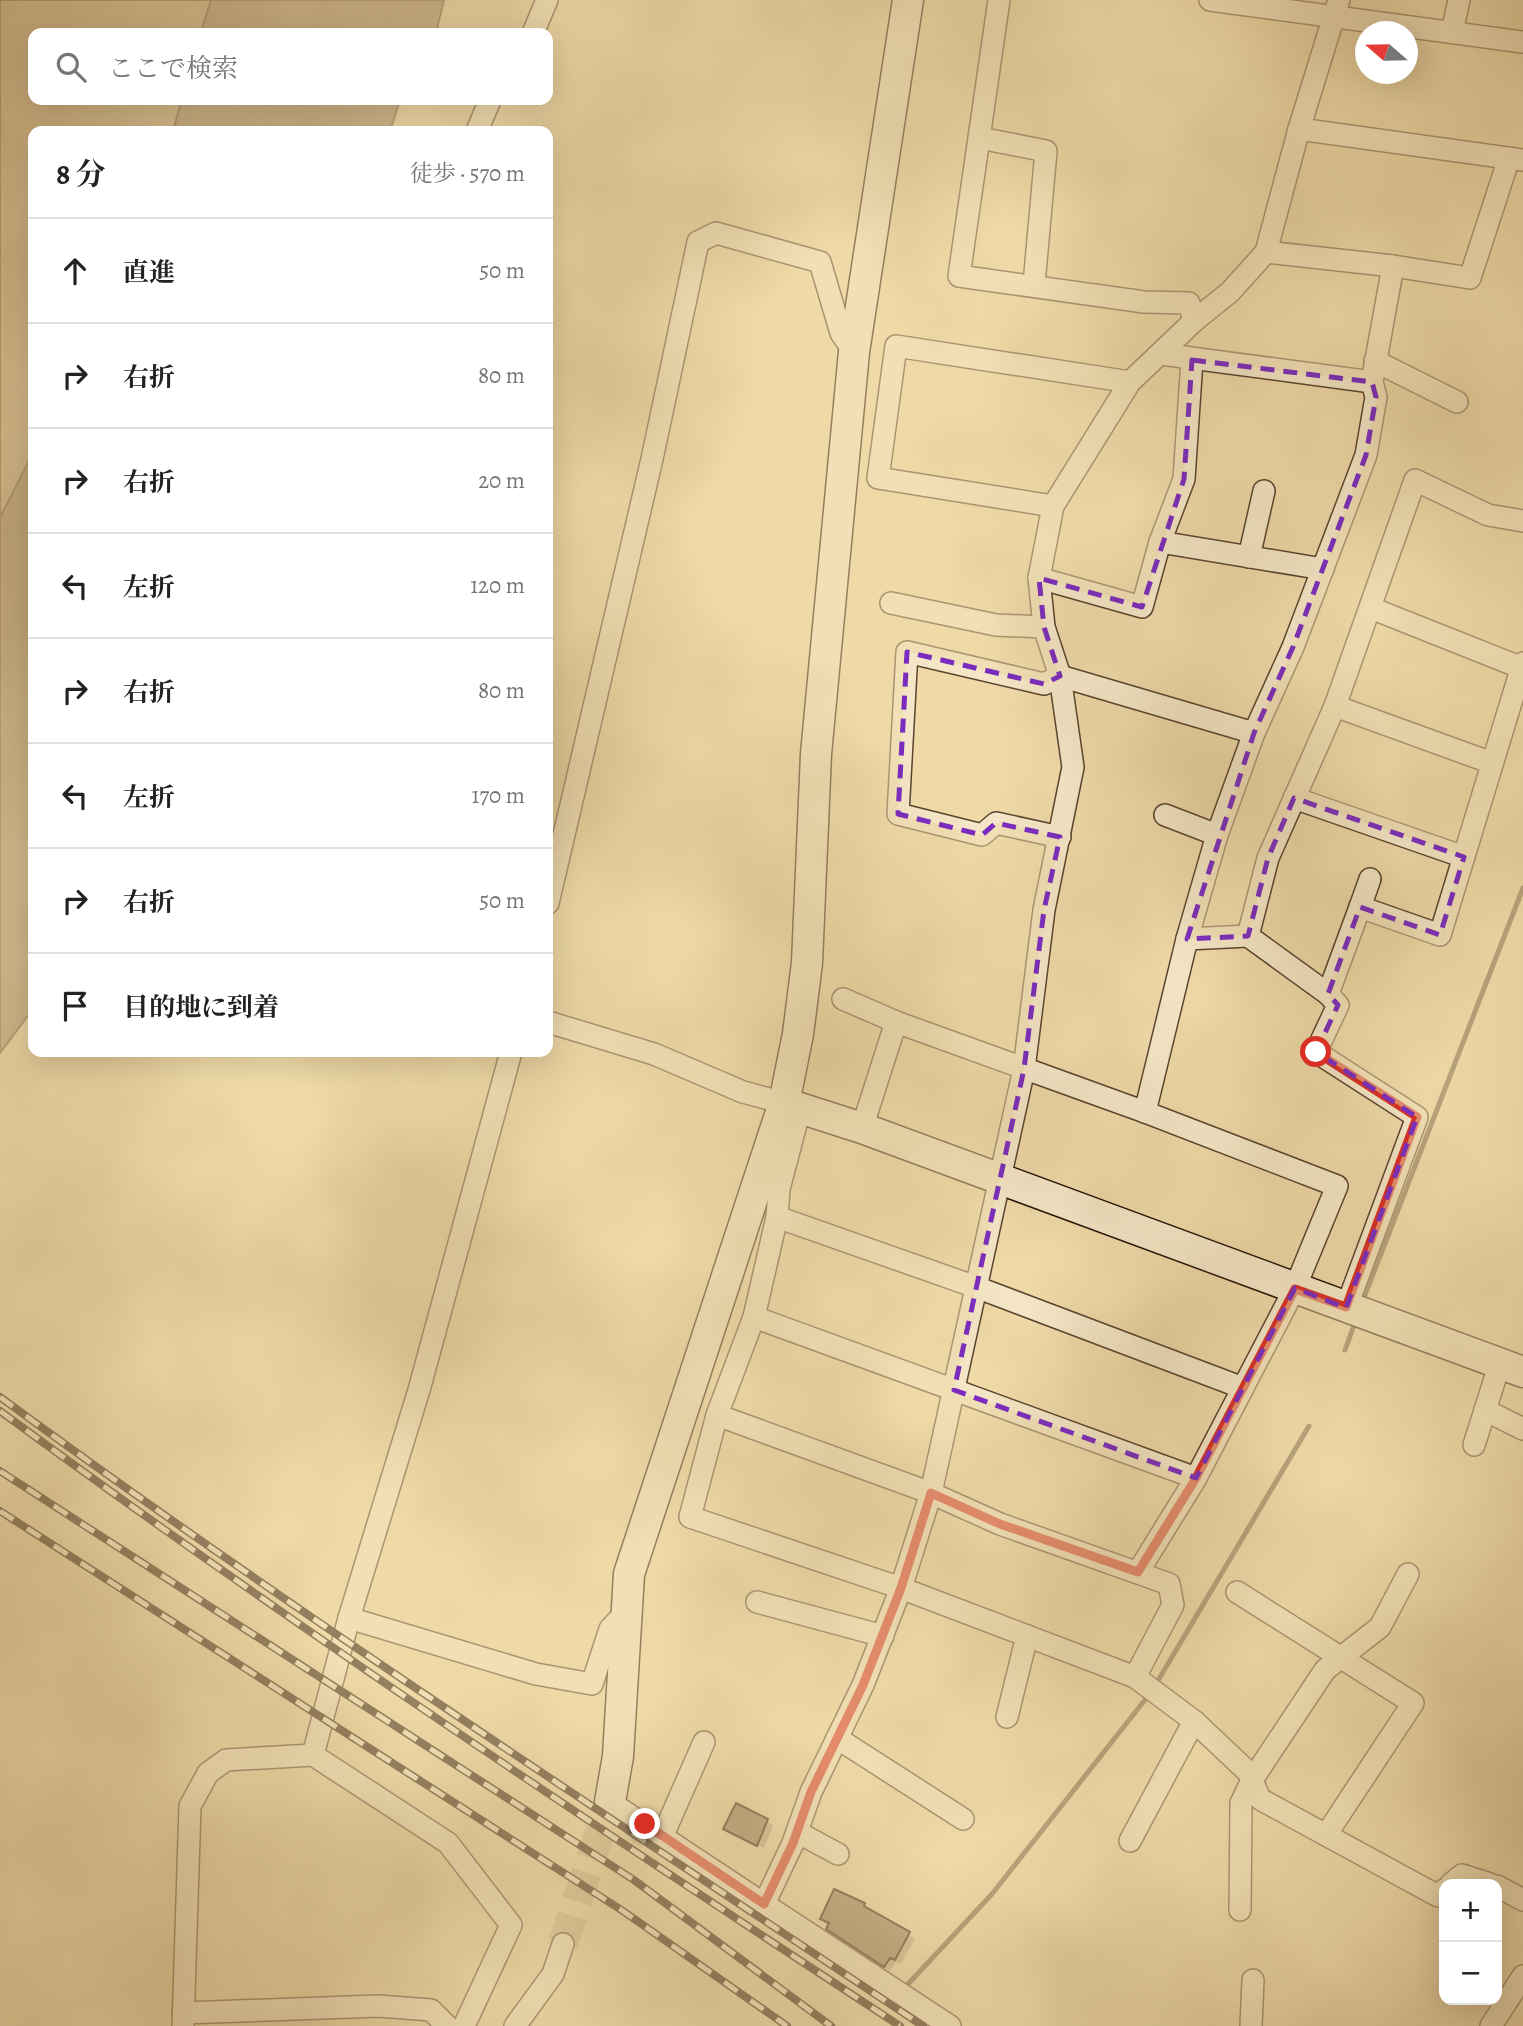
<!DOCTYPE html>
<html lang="ja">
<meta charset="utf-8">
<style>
body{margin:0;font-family:Alegreya,"Noto Serif JP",serif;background:#f2f2f2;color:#222}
.controls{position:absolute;right:21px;bottom:21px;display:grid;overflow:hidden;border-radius:14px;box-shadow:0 7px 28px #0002}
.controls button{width:63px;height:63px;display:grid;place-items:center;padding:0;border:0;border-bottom:2px solid #e0e0e0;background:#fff;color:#222;font:35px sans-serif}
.compass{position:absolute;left:1355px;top:21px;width:63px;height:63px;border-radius:50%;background:#fff;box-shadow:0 7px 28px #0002;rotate:290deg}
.stop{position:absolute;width:21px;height:21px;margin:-16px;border:5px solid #d93025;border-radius:50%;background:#fff}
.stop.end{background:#d93025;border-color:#fff;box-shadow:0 2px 7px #0008}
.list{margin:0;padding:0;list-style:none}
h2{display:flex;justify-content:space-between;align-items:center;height:91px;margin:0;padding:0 28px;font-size:30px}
h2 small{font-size:23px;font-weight:400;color:#767676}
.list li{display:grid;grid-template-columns:46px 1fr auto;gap:21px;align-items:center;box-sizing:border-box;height:105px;padding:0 28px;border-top:2px solid #e0e0e0}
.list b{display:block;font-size:26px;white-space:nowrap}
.list em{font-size:23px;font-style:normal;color:#767676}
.icon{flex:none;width:38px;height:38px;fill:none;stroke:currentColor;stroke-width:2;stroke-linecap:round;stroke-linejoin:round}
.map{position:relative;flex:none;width:1523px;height:2026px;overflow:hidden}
.search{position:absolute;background:#fff;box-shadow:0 7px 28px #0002;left:28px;top:28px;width:525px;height:77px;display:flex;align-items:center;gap:18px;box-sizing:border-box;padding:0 24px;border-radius:14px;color:#767676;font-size:26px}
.panel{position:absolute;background:#fff;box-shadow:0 7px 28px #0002;left:28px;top:126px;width:525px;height:931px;border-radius:14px}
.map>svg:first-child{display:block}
.green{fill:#ccb78c;stroke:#7a654a;stroke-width:2}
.water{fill:#ab9671;stroke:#776247;stroke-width:2}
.shadow{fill:#0003}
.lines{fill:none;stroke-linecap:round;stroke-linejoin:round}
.stream{stroke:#776247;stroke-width:5}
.building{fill:#8f7a5a;stroke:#281307;stroke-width:2}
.secondary-tunnel{stroke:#d0bb8f;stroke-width:30;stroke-dasharray:30 15;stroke-linecap:butt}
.street-casing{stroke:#5a442f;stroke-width:24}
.secondary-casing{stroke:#281307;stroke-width:33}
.street{stroke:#f4e6c6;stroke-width:21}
.secondary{stroke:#f4e6c6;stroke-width:30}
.rail-casing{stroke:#281307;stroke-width:8}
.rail{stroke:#f4e6c6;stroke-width:5;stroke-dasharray:16;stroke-linecap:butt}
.route{stroke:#d93025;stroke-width:9}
.marked{fill:none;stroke:#7b2cbf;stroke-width:5;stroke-dasharray:14 9;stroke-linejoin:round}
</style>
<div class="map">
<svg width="1523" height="2026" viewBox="0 0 1523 2026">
<rect width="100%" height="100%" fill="#eed9a7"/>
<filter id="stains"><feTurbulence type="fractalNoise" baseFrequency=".00286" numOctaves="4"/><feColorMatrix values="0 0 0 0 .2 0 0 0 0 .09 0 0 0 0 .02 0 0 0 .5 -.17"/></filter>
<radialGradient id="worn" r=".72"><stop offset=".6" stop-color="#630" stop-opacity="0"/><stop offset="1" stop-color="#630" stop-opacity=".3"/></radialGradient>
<polygon class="green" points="0,0 211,0 201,33 33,33 33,100 182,100 173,131 33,131 33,453 0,518"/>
<g class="water">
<polygon points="211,0 444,0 436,33 201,33"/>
<polygon points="182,100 400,100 390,131 173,131"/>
<polygon points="33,453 33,1009 0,1053 0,518"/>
</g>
<g class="shadow">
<polygon points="767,1820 773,1826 764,1848 725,1829"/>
<polygon points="864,1904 869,1911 915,1939 901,1964 896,1962 890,1971 833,1934 822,1919"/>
</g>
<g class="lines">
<g class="stream">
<polyline points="1365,1295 1523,888"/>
<polyline points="1345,1350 1356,1320"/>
<polyline points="1156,1684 1309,1426"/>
<polyline points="909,1983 992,1894 1148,1696"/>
</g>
</g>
<g class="building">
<polygon points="736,1803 768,1819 757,1846 723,1829"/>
<polygon points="834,1889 865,1903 864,1906 910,1932 895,1960 890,1958 884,1967 826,1929 829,1923 820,1919"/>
</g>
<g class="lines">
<polyline class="secondary-tunnel" points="563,1944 610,1802"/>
<g class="street-casing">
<g id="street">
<polyline points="999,0 959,276 1144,302 1189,303 1194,321"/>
<polyline points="1210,0 1523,42"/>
<polyline points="1452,32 1459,0"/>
<polyline points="533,33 547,0"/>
<polyline points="1299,129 1523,160"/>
<polyline points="477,131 490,100"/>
<polyline points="980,138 1046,151 1034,284"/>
<polyline points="1266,252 1393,266 1372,382"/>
<polyline points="1393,266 1470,278 1509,158"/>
<polyline points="1161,354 1372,382 1376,397 1366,455 1293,647 1254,733"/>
<polyline points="1375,361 1457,402"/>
<polyline points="1053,506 878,478 896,346 1130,382"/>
<polyline points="1160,542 1323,569"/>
<polyline points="1249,557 1264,491"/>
<polyline points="1039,578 1142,607 1160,542 1184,479 1192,360"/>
<polyline points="891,603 996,625 1044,627"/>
<polyline points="1371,608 1522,668"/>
<polyline points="1335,706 1492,763"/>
<polyline points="1294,798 1464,857"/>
<polyline points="1165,815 1217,835"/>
<polyline points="1060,837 996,823 982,835 898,814 907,652 1044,684 1060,676 1254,733 1217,835 1187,939 1145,1112"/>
<polyline points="548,903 652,459 698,242 716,233 820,262 841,333 854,352"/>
<polyline points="1360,907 1370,879"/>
<polyline points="1187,939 1248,936"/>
<polyline points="1328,994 1360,907 1440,935 1523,663"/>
<polyline points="843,999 896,1022 1145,1112 1337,1186 1295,1288 1196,1478 1138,1572"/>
<polyline points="548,1022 654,1054 743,1092 784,1103"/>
<polyline points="800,1109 779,1189 777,1217 754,1317 717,1415 690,1517 901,1588 1135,1677 1194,1721 1249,1773 1260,1799 1438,1896 1444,1890"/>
<polyline points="862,1128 896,1022"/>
<polyline points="777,1217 976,1287 1243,1388"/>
<polyline points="1346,1308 1417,1117 1316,1052 1338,1005 1328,994 1248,936 1268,858 1335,706 1415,480 1488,515 1523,521"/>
<polyline points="754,1317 1196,1478"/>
<polyline points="1485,1410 1523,1429"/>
<polyline points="717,1415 931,1493 1000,1524 1169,1584 1173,1605 1135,1677"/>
<polyline points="1474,1445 1500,1363"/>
<polyline points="1237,1592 1413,1703 1326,1835"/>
<polyline points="757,1602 883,1636"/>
<polyline points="349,1618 536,1674 592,1684 610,1629 626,1612"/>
<polyline points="1007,1717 1027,1636"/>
<polyline points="837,1738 963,1819"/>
<polyline points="313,1755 349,1618 419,1390 511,1052"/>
<polyline points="610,1802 764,1904"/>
<polyline points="797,1832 838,1854"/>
<polyline points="663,1835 704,1742"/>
<polyline points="1130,1841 1194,1721"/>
<polyline points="1451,1884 1462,1875 1490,1884"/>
<polyline points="1497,1886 1523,1900"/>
<polyline points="1240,1910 1241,1803 1252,1780 1325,1670 1380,1627 1408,1574"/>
<polyline points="183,2013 378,2006 431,2010 447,2026"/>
<polyline points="183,2026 190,1806 208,1773 226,1760 313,1755 448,1843 511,1925 464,2026"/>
<polyline points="515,2026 553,1974 563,1944"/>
<polyline points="950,2026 764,1904 793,1843 811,1792 863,1685 901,1588 931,1493 1024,1069 1044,910 1073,767 1060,676 1044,627 1039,578 1053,506 1130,382 1194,321 1230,292 1266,252 1299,129 1339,0"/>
<polyline points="1251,2026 1253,1980"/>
<polyline points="1491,2026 1523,1976"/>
</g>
</g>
<g class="secondary-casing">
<g id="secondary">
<polyline points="784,1103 862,1128 1523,1372"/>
<polyline points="610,1802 618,1756 629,1574 784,1103 798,1034 807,963 816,754 854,352 908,0"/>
</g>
</g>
<use href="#street" class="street"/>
<use href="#secondary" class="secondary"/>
<g class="rail-casing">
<g id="rail">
<path d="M0,1397C300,1617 613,1819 923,2026"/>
<path d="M0,1411C293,1626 596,1827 900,2026"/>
<polyline points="0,1471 634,1880 831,2026"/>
<polyline points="0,1511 623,1911 787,2026"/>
</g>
</g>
<use href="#rail" class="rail"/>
</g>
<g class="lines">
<polyline class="route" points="645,1824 764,1904 793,1843 811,1792 863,1685 901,1588 931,1493 1000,1524 1138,1572 1196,1478 1295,1289 1346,1307 1417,1117 1316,1052"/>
</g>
<path d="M0 0H1523V2026H0ZM1192,360L1372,382L1376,397L1366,455L1293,647L1254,733L1187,939L1248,936L1268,858L1294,798L1464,857L1440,935L1360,907L1328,994L1338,1005L1316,1052L1417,1117L1346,1308L1295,1288L1196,1478L954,1390L1024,1069L1044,910L1060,837L996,823L982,835L898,814L907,652L1044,684L1060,676L1044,627L1039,578L1142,607L1184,479Z" fill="#eed9a7" fill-opacity=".55" fill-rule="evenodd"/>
<path class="marked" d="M1192,360L1372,382L1376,397L1366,455L1293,647L1254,733L1187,939L1248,936L1268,858L1294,798L1464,857L1440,935L1360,907L1328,994L1338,1005L1316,1052L1417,1117L1346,1308L1295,1288L1196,1478L954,1390L1024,1069L1044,910L1060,837L996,823L982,835L898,814L907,652L1044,684L1060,676L1044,627L1039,578L1142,607L1184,479Z"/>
<rect width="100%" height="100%" filter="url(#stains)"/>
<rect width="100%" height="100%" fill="url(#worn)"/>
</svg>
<div class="controls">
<button>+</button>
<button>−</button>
</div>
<svg class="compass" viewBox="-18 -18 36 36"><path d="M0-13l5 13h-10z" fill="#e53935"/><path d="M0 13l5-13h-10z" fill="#767676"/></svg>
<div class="stop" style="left:1316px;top:1052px"></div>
<div class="stop end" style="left:645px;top:1824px"></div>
<div class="search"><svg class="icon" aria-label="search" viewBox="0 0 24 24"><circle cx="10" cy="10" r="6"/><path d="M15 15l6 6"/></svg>ここで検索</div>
<section class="panel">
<h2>8 分<small>徒歩 · 570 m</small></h2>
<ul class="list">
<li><svg class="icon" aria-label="ahead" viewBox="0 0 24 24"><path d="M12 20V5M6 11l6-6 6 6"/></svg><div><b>直進</b></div><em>50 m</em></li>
<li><svg class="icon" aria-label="right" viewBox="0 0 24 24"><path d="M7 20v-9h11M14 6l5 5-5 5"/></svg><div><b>右折</b></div><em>80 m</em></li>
<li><svg class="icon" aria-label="right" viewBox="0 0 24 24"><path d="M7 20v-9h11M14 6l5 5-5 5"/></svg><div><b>右折</b></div><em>20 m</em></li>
<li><svg class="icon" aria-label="left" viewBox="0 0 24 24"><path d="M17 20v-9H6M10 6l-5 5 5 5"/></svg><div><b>左折</b></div><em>120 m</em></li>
<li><svg class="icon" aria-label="right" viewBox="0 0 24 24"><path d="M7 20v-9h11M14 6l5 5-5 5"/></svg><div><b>右折</b></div><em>80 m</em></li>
<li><svg class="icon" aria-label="left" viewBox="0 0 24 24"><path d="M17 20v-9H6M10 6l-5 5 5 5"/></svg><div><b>左折</b></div><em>170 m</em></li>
<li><svg class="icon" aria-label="right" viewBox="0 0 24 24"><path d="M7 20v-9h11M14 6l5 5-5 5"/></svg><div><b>右折</b></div><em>50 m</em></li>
<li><svg class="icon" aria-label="arrive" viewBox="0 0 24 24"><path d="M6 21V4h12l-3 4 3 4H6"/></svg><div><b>目的地に到着</b></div></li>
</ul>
</section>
</div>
